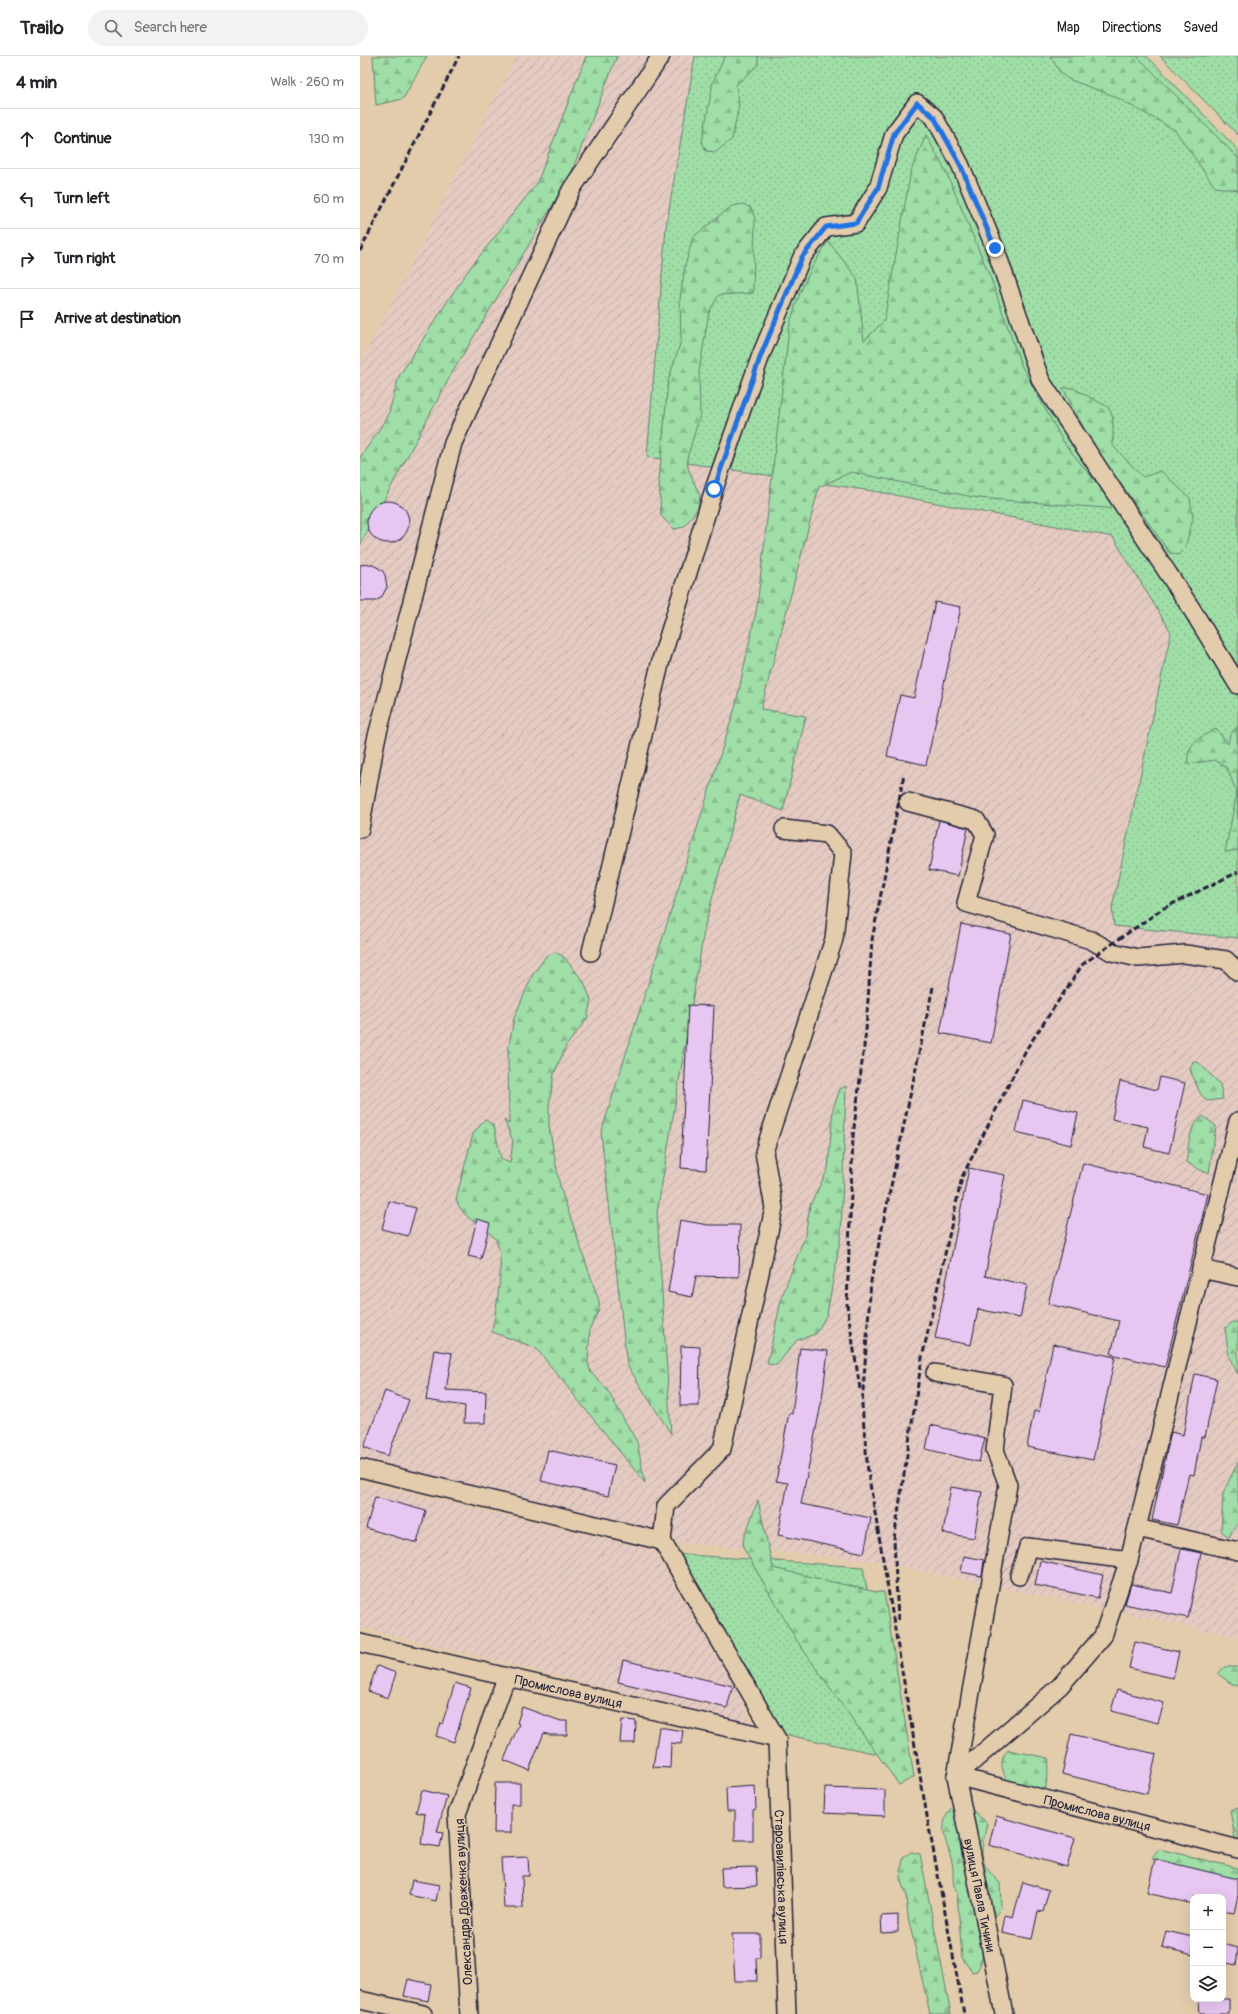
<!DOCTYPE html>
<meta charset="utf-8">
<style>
body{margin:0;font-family:Pangolin,sans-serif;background:#f2f2f2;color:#202124}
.controls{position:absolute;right:12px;bottom:12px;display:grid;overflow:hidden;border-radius:8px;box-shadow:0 4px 16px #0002}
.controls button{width:36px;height:36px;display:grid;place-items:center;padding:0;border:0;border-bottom:1px solid #e0e0e0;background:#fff;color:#202124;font:20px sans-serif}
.stop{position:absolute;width:12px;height:12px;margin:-9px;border:3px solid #1a73e8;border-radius:50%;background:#fff}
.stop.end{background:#1a73e8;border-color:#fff;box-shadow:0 1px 4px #0008}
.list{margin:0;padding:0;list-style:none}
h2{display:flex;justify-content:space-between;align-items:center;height:52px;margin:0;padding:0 16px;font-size:17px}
h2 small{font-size:13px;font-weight:400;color:#757577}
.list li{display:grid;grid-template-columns:26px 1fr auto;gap:12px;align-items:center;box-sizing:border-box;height:60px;padding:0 16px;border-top:1px solid #e0e0e0}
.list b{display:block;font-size:15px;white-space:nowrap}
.list em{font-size:13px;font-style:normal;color:#757577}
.icon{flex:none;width:22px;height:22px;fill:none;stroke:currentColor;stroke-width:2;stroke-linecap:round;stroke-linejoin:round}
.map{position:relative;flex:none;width:878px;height:1958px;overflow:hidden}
header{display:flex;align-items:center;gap:24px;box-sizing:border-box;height:56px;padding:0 20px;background:#fff;border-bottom:1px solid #e0e0e0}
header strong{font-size:19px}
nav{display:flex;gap:22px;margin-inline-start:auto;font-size:14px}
.search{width:280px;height:36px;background:#f2f2f2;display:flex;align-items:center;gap:10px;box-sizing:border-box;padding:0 14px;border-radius:22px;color:#757577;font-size:15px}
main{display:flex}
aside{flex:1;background:#fff}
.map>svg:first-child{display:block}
.industrial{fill:url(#industrial-furrows)}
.grass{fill:url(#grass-dots);stroke:#608070}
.forest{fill:url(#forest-firs);stroke:#608070}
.building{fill:#e7c6f2;stroke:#22223b}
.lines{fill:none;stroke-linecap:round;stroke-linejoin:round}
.minor-casing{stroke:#22223b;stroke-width:20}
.minor{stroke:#e3ccac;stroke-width:17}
.rail{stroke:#22223b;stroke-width:3;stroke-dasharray:6 3;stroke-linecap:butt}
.route{stroke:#1a73e8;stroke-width:5}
.labels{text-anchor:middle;stroke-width:3;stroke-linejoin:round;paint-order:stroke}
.street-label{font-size:13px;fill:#22223b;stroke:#e3ccac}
</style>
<header>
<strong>Trailo</strong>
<div class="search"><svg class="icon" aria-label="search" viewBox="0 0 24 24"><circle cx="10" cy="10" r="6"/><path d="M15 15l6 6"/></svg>Search here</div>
<nav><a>Map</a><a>Directions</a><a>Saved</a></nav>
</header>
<main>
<aside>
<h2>4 min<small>Walk · 260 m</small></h2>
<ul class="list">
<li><svg class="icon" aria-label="ahead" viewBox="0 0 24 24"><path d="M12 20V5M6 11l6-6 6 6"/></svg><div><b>Continue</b></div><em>130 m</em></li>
<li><svg class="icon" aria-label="left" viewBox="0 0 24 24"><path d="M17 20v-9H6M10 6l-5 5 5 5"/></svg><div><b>Turn left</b></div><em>60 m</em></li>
<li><svg class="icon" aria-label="right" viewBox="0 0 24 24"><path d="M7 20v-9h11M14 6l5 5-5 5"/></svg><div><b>Turn right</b></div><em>70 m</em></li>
<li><svg class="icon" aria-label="arrive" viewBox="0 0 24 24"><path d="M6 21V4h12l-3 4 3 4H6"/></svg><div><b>Arrive at destination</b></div></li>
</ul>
</aside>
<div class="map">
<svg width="878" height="1958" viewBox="0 0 878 1958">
<defs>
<pattern id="industrial-furrows" width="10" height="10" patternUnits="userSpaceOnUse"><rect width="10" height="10" fill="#e4cac1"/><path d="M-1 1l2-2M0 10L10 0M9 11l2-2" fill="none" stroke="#c3ada7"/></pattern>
<pattern id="grass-dots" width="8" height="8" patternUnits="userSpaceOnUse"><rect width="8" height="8" fill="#9fdea6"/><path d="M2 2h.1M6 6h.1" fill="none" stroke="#89be90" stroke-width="1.8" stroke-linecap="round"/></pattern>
<pattern id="forest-firs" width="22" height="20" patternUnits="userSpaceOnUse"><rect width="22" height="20" fill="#9fdea6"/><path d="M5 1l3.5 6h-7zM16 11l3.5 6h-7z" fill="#89be90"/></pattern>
</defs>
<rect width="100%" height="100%" fill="#e3ccac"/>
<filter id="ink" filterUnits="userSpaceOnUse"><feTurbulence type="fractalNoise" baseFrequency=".025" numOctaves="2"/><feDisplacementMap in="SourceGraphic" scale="8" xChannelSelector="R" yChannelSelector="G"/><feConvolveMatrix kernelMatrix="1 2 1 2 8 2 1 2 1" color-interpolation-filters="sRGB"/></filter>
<g filter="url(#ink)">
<g class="industrial">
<polygon points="156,0 335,0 306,171 480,431 519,436 753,481 811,576 752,852 755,870 878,882 878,1581 509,1504 302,1485 0,1419 0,309"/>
<polygon points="5,1427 293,1494 379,1636 389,1667 0,1571 0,1439"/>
</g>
<g class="grass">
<polygon points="335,0 787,0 878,94 878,882 754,870 752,852 811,576 753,481 519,436 287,401 306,171"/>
<polygon points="800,0 878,0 878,79"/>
<polygon points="315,1498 503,1511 537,1702 423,1678"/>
</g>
<g class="forest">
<polygon points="13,0 67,0 43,43 16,49"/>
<polygon points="226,0 257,0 210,120 92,317 0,489 0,402 28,360 39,320 104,220 177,127"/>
<polygon points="365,0 398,0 398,9 376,29 379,49 372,83 356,96 346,95 342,86 353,26"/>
<polygon points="690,0 777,0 878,102 878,134 855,131 815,74 754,40 708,23 700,16"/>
<path d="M566,79L587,118L631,223L661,309L704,387L758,453L618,442L491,416L459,431L401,653L446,660L423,755L380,739L345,869L297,1157L311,1378L267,1309L241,1077L375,652L397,551L429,273C437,238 449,215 468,185L497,222L504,285L524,265L551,115Z"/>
<polygon points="383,148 391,152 395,162 393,237 359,239 349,256 339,316 340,359 327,402 328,412 340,440 338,452 324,471 314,473 301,460 299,425 308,325 321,285 320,243 325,210 333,181 372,150"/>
<polygon points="703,332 713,332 748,351 753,361 753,390 783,421 801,415 830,442 833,462 825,492 818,499 809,496 730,384"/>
<path d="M877,671L878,794L865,796L877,737L867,712L855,704L828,708C826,686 840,682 856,673L868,688L870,678Z"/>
<path d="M195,896L204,901L224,926L231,944L227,963L206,990L194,1018L189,1049V1070L200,1131L239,1245V1254L230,1272L228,1307L231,1317L246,1332L277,1386L285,1427L176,1292L132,1276C135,1255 149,1195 132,1179C119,1168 101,1161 96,1143L113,1078L125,1063L134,1070L141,1103L150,1107L153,1085L144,1064L149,1068L148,995L154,962L172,920L186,900Z"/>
<polygon points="833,1005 838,1006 860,1028 863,1043 847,1045 840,1037 830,1014"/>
<polygon points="486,1030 481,1179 467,1258 456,1278 437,1284 417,1309 407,1308 422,1240 445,1180 450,1149 468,1113 473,1053 480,1033"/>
<path d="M843,1060L856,1070L849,1117L844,1116L826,1106C829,1089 828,1071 843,1060Z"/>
<polygon points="873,1266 878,1266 878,1318 869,1301 865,1272"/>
<polygon points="878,1406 878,1468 874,1471 869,1481 861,1475 863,1437"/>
<polygon points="398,1444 413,1512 516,1536 524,1536 554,1721 539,1729 437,1585 384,1493 383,1484"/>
<polygon points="864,1611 878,1611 878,1630 873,1629 858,1618"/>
<path d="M648,1694L689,1702L685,1738L649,1729C643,1715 637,1707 648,1694Z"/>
<path d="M593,1750L610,1752L627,1767C621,1799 616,1804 640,1827L641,1853C632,1862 622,1871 622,1884C621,1898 625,1902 617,1915L612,1916L602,1902L597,1837C590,1824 595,1819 592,1806C587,1786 576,1769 593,1750Z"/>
<polygon points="878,1751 878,1786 875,1783 870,1754"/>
<polygon points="799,1793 878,1812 878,1833 868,1825 792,1803"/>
<polygon points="551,1796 560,1798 591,1958 570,1958 548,1861 546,1840 540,1822 543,1802"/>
</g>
<g class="building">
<circle cx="28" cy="466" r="21"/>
<polygon points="11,508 22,514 25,519 27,531 21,542 15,545 0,545 0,509"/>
<polygon points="575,546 601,551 566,709 527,700 540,639 554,642"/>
<polygon points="579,764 608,772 598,820 569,814"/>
<polygon points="601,868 651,878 631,987 580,977"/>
<polygon points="328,949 354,950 346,1114 321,1112"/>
<polygon points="800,1021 825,1027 809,1097 784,1091 788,1071 752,1063 760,1025 797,1034"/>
<polygon points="663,1044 718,1057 711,1089 656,1076"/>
<polygon points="723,1107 848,1138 805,1311 751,1298 759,1265 688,1248"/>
<polygon points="609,1112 645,1119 625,1220 667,1229 660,1262 618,1253 611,1289 575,1282"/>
<polygon points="29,1145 56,1152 48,1180 22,1173"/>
<polygon points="117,1163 130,1167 121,1203 108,1200"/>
<polygon points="320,1164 348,1169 380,1169 379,1221 336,1220 332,1241 308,1236"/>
<polygon points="693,1288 755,1301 733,1404 667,1391 674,1355 679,1356"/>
<polygon points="321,1290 340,1291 339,1350 320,1350"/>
<polygon points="440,1292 468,1295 462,1343 441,1448 511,1462 504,1497 418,1479 428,1427 416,1425 429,1357 432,1358"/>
<polygon points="74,1294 92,1297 86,1334 126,1336 125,1367 104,1367 105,1350 66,1344"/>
<polygon points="835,1318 857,1323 845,1381 841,1381 834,1419 829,1418 817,1469 792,1464 811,1376 823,1379"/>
<polygon points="25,1335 49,1344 28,1400 4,1391"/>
<polygon points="571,1369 625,1382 619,1406 566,1393"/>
<polygon points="188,1394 255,1409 248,1440 181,1425"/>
<polygon points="591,1431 622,1436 614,1482 583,1477"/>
<polygon points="15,1441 66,1455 57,1487 6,1472"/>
<polygon points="821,1493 841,1497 828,1562 765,1548 771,1528 812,1537"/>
<polygon points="604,1500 624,1504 622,1520 601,1516"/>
<polygon points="680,1505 743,1519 738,1542 675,1529"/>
<polygon points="775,1586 819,1596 813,1622 769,1612"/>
<polygon points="263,1604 373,1630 367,1652 258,1626"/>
<polygon points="17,1610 36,1617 28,1642 8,1635"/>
<polygon points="95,1627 111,1632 94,1686 76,1680 81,1667 82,1668"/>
<polygon points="757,1634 804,1647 798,1667 751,1655"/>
<polygon points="162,1651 201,1665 207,1665 207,1679 190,1679 184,1677 169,1714 144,1704 159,1668 157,1667"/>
<polygon points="262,1664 276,1665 275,1687 260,1687"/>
<polygon points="299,1671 323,1675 321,1688 311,1687 310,1712 293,1711"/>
<polygon points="711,1678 796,1698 787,1738 702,1718"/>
<polygon points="135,1727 160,1727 160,1748 151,1748 151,1777 134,1777"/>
<polygon points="395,1730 396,1753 393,1754 393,1784 375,1784 375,1755 367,1755 366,1732"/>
<polygon points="465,1732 525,1734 525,1760 464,1757"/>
<polygon points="62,1734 87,1740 77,1776 83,1777 80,1791 61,1788 65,1758 56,1756"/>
<polygon points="636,1760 715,1782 707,1811 629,1789"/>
<polygon points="168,1801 169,1820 162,1820 163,1852 144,1852 141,1802"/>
<polygon points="795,1803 878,1823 878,1839 874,1857 863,1855 863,1841 833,1841 833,1848 787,1837"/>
<polygon points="396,1811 397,1830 362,1831 361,1812"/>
<polygon points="52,1824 79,1829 76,1845 49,1839"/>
<polygon points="663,1826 689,1834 683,1856 678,1855 672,1883 642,1877 645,1859 653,1861"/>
<polygon points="538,1859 538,1876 522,1877 521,1860"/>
<polygon points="806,1875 833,1881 833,1899 802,1891"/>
<polygon points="372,1878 400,1878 400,1902 396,1902 397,1925 375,1925"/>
<polygon points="863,1888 878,1892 876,1909 863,1906"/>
<polygon points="48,1923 71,1928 68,1945 44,1940"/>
<polygon points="839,1943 869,1943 869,1958 840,1958"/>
</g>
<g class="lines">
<g class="minor-casing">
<g id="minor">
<polyline points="548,746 616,764 625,779 606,847 731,884 752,896 778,902 825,898 866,904 878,916"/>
<polyline points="0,773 16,684 93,387 211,134 301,0"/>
<polyline points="231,896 301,604 354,433 401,299 442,201 466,171 496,167 518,132 534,78 557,47 574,61 600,108 635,192 681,325 831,552 878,629"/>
<polyline points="841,1213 878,1221"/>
<path id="s1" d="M575,1317L643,1329L635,1394L648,1429L596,1720L644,1958"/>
<polyline points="0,1412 302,1485 306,1450 362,1393 414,1152 404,1096 474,883 483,797 467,778 424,773"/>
<polyline points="777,1472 878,1495"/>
<path id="s2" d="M302,1485L417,1683L427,1958"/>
<polyline points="659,1520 668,1491 769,1504"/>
<path id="s3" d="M0,1587L417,1683"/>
<polyline points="596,1720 700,1630 743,1580 769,1504 878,1065"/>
<path id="s4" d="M596,1720L878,1793"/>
<polyline points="0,1944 63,1958"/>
<polyline points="109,1958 97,1758 146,1622"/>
</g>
</g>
<use href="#minor" class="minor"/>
<g class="rail">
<polyline points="0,195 99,0"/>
<polyline points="573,931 511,1225 502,1349 508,1416 568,1766 604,1958"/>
<polyline points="500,1333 487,1249 493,1080 506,974 512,884 544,718"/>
<polyline points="538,1564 534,1483 562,1302 602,1121 667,992 723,908 804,852 878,816"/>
</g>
</g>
</g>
<g class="lines" filter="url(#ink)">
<polyline class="route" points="354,433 401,299 442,201 466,171 496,167 518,132 534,78 557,47 574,61 600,108 635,192"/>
</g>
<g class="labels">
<g class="street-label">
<text dy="5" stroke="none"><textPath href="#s3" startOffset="214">Промислова вулиця</textPath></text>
<text dy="5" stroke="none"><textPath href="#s4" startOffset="146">Промислова вулиця</textPath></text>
<text dy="5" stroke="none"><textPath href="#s2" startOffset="367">Староавилівська вулиця</textPath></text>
<text dy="5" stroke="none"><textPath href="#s1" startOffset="589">вулиця Павла Тичини</textPath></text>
<text transform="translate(103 1846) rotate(-93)" y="5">Олександра Довженка вулиця</text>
</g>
</g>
</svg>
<div class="controls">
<button>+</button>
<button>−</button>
<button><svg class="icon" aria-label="layers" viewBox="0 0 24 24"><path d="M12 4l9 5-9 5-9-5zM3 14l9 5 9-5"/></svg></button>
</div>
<div class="stop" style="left:354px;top:433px"></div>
<div class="stop end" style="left:635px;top:192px"></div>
</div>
</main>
